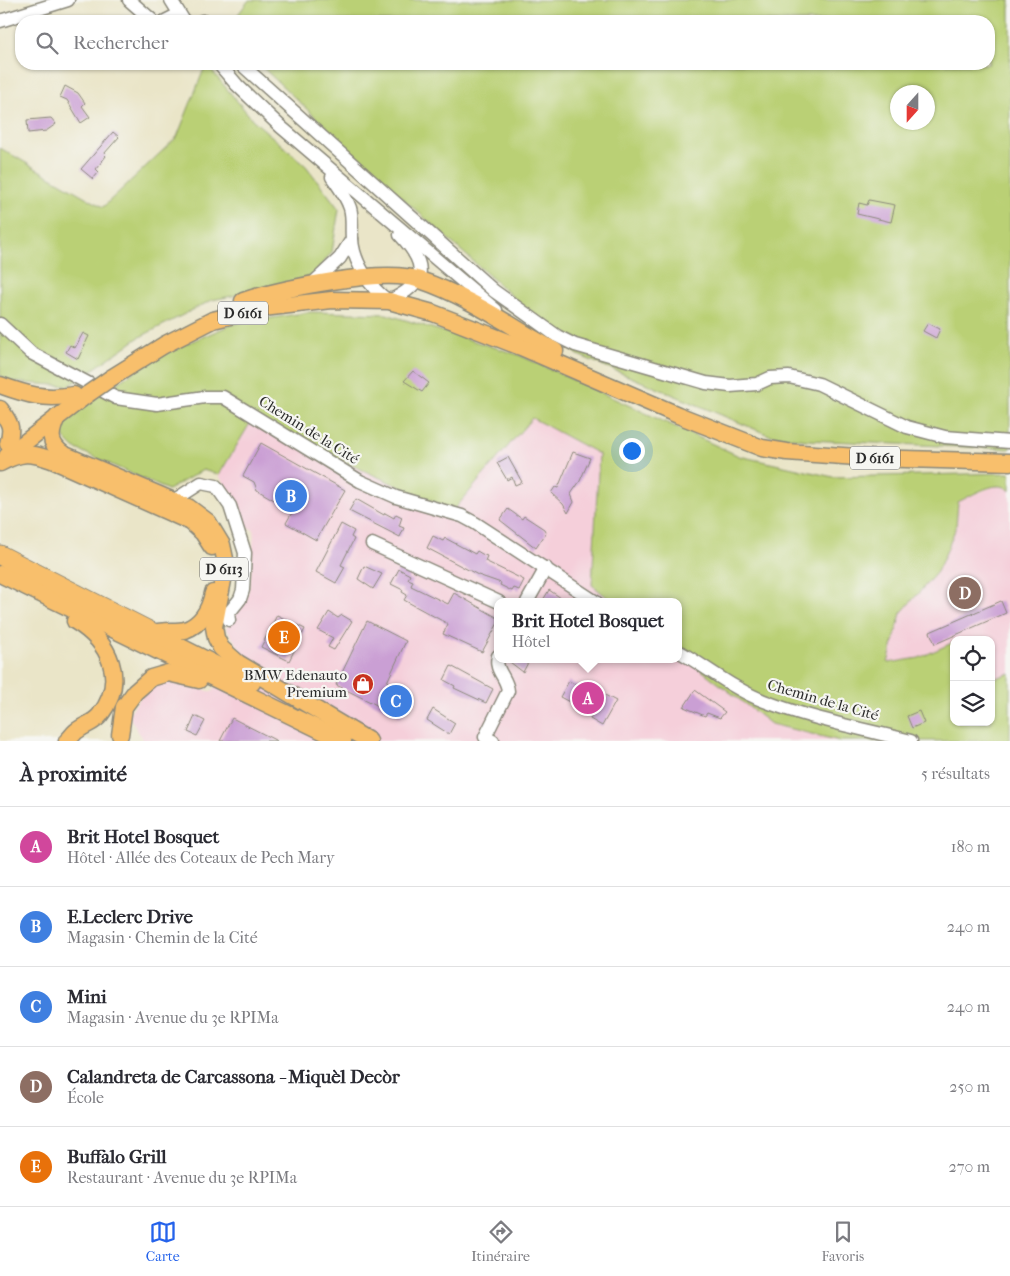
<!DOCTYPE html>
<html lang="fr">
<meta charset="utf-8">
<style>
body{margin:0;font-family:"IM FELL French Canon",serif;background:#f7f7f7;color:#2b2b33}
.controls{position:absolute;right:15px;bottom:15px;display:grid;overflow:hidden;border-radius:10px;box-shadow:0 1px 4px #0004}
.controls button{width:45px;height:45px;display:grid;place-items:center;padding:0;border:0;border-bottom:1px solid #e1e1e2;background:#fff;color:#2b2b33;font:25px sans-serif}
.compass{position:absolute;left:890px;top:85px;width:45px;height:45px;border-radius:50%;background:#fff;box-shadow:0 1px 4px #0004;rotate:201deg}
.you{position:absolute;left:631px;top:450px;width:18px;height:18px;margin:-12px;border:4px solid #fff;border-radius:50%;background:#1a73e8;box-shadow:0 0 0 8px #1a73e833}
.badge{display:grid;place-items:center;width:32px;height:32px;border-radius:50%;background:#2563eb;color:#fff;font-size:16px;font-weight:700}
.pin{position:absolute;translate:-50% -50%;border:2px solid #fff;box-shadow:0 1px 5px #0006}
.popup{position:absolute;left:494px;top:598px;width:188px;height:65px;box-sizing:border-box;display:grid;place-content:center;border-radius:10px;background:#fff;filter:drop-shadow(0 1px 4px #0005);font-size:16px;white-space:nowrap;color:#7c7c81}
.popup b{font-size:19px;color:#2b2b33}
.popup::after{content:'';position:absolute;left:50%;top:100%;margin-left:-10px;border:10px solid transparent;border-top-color:#fff}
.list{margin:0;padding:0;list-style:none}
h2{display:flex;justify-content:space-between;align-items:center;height:65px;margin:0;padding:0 20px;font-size:21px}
h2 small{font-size:16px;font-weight:400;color:#7c7c81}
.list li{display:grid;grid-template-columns:32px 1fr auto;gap:15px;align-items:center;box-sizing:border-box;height:80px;padding:0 20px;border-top:1px solid #e1e1e2}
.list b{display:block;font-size:19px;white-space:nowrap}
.list p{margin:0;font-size:16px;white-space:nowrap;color:#7c7c81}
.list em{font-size:16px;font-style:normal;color:#7c7c81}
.icon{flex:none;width:28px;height:28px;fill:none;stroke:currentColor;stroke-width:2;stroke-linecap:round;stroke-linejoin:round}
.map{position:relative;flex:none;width:1010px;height:741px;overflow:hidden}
.search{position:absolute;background:#fff;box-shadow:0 1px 4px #0004;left:15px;right:15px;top:15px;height:55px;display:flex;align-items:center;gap:12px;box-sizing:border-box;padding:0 18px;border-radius:20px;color:#7c7c81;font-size:19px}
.sheet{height:465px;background:#fff}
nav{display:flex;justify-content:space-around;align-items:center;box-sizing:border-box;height:70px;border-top:1px solid #e1e1e2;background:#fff;font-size:14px;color:#7c7c81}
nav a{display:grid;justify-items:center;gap:2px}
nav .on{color:#2563eb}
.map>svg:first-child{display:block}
.built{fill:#f5cfda}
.green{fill:#bad074;stroke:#727e50;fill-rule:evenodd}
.building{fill:#ca9fd4}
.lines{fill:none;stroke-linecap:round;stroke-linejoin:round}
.minor-casing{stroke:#8a887a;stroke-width:15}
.major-casing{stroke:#8a887a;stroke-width:19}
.highway-casing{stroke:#8a887a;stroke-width:21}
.minor{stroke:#fff;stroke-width:12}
.major{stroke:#f8bf6c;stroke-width:16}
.highway{stroke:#f8bf6c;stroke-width:19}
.major-bridge-casing{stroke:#8a887a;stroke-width:19;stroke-linecap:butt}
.major-bridge{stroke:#f8bf6c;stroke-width:16}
.labels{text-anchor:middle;stroke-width:4.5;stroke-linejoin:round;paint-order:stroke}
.shield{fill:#f6f6f2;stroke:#686867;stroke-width:1}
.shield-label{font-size:14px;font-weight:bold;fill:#2b2b2b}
.street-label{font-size:15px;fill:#2b2b2b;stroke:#f6f6f2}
.poi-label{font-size:15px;fill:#2b2b2b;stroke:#f6f6f2;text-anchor:end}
</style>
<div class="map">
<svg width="1010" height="741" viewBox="0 0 1010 741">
<rect width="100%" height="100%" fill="#f6f6f2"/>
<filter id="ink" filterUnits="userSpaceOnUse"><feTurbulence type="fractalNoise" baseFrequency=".02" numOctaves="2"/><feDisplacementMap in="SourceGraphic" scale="10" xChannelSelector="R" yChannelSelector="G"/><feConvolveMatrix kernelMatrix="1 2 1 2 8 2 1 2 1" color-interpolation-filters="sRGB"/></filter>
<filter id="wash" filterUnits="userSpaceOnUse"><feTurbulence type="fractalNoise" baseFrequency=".0096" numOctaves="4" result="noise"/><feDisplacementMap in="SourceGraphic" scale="20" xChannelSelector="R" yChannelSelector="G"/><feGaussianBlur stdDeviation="1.12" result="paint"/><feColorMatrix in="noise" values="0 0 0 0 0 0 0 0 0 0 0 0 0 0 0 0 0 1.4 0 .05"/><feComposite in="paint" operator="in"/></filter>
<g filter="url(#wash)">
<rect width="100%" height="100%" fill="#eae5c8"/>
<g class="built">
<polygon points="532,418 599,454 592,585 613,602 498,602 498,659 678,659 678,652 771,724 840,741 144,741 128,715 146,689 173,679 212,692 242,652 226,628 247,596 250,583 254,530 247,527 219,475 251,420 453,511"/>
<polygon points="998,485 1007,488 1010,491 1010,673 991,680 991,640 965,640 964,638 954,640 954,642 919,658 888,663 901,613 937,572 956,527 958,501"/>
</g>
<g class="green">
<path d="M249,0H1010V449L807,440L769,435L578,355L381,179L259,64H989V21H233ZM898,92H928V122H898Z"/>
<polygon points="206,64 253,120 306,166 339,209 332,252 313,275 282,286 212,300 138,338 69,386 11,382 0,375 0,148 103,207 177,137"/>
<path d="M311,312L386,314L519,355L739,456L833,477L1010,473V491C999,477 971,496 958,502L956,527L948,548L937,572L901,613L888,663L919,658L954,642V722H991V680L1010,673V741H840L771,724L678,652V602H613L592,585L599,454L532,418L453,511L252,420L219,475L203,470L168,490L74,448L60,434L68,417L155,357L233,324Z"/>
</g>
<g id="blocks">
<g class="building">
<polygon points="65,86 78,93 85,103 82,106 90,117 81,123 67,100 60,97"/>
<polygon points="51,118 56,124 46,131 28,133 27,120"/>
<polygon points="113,132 119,137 104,154 106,156 96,169 99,172 93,179 81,169"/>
<polygon points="869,200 895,205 891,222 857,214 859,203 867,205"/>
<polygon points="928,323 940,329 936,338 923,331"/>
<polygon points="83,333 89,336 78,359 66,352 70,345 75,348"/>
<polygon points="413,371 429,383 422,392 404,381"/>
<polygon points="261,443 345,490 316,540 286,523 293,511 257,490 254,482 243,476"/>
<polygon points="573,452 590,458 580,481 571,494 574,502 568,513 563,504 551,493 555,487 558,488"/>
<polygon points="508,457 522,482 515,485 512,477 507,480 497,463"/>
<polygon points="356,499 384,515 385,513 394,518 396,514 402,517 399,526 404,528 400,537 349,511"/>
<polygon points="508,509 522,519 524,516 544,529 546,533 536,548 500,520"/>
<polygon points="341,524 354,531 351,537 354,539 341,565 345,567 336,583 316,572"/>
<polygon points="433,536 443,541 445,538 475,554 477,551 482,554 487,556 485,561 524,580 519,590 514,588 512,591 500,585 501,583 478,575 427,548"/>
<polygon points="364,566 382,574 373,589 358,579"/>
<polygon points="399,569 410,575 408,579 413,581 411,586 448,604 454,593 498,618 498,623 482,652 443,634 448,624 404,600 407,595 402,592 403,590 391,584"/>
<polygon points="549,590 567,602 542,602"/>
<polygon points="1001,601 1006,613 935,644 930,632"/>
<polygon points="329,612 338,618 342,615 352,621 334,650 328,647 333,638 318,630"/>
<polygon points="277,615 305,629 289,661 261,647"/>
<polygon points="367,621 406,641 387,682 412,694 401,717 336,685"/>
<polygon points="506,659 530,659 523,672"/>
<polygon points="451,666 493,689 486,703 454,688 455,686 444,680"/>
<polygon points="569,681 601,698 603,694 616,701 602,726 590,719 592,714 560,697"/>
<polygon points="695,690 725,712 720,718 707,713 705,716 684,707"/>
<polygon points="433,709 455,723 449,734 427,720"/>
<polygon points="919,711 924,723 912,728 907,716"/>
<polygon points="195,716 205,721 197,736 188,732"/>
<polygon points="232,718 277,741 220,741"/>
</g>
</g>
</g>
<g filter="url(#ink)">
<use href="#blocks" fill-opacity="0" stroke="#8a887a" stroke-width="1"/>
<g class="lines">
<g class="minor-casing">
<g id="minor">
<polyline points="129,0 153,21"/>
<polyline points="171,0 184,21"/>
<polyline points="0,21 68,0"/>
<polyline points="165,21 179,14"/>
<polyline points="202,21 203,21"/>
<polyline points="219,64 237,85 281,127 496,310"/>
<polyline points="241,64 494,291 557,336 575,345 706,383 730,386 757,384 770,378 789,377 819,384 907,427 945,437 1010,442"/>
<path d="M332,177C339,187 346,196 350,208C353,218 351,228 352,239C353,261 371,290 389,301C427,283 429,266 400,235"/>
<polyline points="311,285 340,258 352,239"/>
<polyline points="0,324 31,353 116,398 157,404 205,397 223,397 360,481 396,497 462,516 475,523 596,602"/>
<polyline points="175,506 173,501 201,483 216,486 230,506 245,553 243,590 240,599 228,614 229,620"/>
<polyline points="372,544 499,602"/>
<polyline points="527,602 546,568"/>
<path d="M678,651C707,667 733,689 764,701C811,719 862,729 911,741"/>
<path d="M493,741L485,737L508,691C507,677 494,671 498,656"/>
</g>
</g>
<g class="major-casing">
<g id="major">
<path d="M243,301C280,289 384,267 420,280C468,296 512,327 555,351"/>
<polyline points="111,378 164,345 213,320 263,308 332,300 389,301 433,313 521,347 678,415 762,448 787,452 871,458 1010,462"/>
<path d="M0,385C28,395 44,400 74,395"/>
<path d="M0,409C10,423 13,427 8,444"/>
<path d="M57,417C50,433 48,443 63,454L188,507L208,522L222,545L225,559L224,575L214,627L216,638L221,648L238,663L369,741"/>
<polyline points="7,456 88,394"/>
<path d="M0,463C22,452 29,452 52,460L191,522L203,533L212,547"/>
<polyline points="0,574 343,741"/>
<path d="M153,633C164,630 176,632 185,630C202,624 210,608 213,593"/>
<polyline points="153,633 252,683"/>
<polyline points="120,735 124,707 135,692 151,678 168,673 199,680"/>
<path d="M67,741C71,738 74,732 78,730C86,724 94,723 100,715C127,679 110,642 75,621"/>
</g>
</g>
<g class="highway-casing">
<polyline id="highway" points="0,555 153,633"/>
</g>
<use href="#minor" class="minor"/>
<use href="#major" class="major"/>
<use href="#highway" class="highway"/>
<g class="major-bridge-casing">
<polyline id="major-bridge" points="88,394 111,378"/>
</g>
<use href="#major-bridge" class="major-bridge"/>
</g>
</g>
<defs>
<g id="shop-disc" transform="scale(1.125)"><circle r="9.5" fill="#c8321e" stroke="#f6f6f2"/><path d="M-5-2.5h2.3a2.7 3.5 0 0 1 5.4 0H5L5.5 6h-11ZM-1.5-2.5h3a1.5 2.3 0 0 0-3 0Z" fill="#fff"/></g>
</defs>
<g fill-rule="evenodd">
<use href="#shop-disc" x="363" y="684"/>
</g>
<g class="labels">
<g class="shield">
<rect x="218" y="301.5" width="50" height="23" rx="4"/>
<rect x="850" y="446.5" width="50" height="23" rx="4"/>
<rect x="200" y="557.5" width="48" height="23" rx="4"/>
</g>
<g class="shield-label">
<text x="243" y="318">D 6161</text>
<text x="875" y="463">D 6161</text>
<text x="224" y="574">D 6113</text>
</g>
<g class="street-label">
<text transform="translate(309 430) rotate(32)" y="5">Chemin de la Cité</text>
<text transform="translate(823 700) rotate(16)" y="5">Chemin de la Cité</text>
</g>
<g class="poi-label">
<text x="347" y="680">BMW Edenauto<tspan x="347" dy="17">Premium</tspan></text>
</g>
</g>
</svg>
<div class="controls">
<button><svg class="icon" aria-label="locate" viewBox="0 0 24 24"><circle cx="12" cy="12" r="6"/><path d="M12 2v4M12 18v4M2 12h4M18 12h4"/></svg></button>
<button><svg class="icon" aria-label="layers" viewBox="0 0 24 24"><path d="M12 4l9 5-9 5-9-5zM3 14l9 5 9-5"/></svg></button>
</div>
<svg class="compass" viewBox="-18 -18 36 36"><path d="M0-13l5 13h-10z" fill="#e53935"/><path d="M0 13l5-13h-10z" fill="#7c7c81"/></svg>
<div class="you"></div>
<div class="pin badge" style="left:588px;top:698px;background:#d1479c">A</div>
<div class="popup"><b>Brit Hotel Bosquet</b>Hôtel</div>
<div class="pin badge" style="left:291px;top:496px;background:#3f7fe0">B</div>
<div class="pin badge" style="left:396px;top:701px;background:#3f7fe0">C</div>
<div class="pin badge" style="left:965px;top:593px;background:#8d6e63">D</div>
<div class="pin badge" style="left:284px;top:637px;background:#e8710a">E</div>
<div class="search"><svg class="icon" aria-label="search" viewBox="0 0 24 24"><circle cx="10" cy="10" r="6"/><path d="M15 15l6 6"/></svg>Rechercher</div>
</div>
<section class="sheet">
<h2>À proximité<small>5 résultats</small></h2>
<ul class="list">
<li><span class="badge" style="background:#d1479c">A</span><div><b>Brit Hotel Bosquet</b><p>Hôtel · Allée des Coteaux de Pech Mary</p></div><em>180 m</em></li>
<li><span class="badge" style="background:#3f7fe0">B</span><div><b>E.Leclerc Drive</b><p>Magasin · Chemin de la Cité</p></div><em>240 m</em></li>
<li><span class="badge" style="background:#3f7fe0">C</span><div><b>Mini</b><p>Magasin · Avenue du 3e RPIMa</p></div><em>240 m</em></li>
<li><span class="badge" style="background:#8d6e63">D</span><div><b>Calandreta de Carcassona - Miquèl Decòr</b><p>École</p></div><em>250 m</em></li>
<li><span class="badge" style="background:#e8710a">E</span><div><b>Buffalo Grill</b><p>Restaurant · Avenue du 3e RPIMa</p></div><em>270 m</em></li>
</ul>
</section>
<nav>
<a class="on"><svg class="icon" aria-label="map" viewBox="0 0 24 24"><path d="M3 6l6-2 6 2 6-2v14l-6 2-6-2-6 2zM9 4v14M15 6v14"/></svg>Carte</a>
<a><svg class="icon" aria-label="directions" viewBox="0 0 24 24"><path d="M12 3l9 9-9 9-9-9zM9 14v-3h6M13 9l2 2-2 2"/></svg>Itinéraire</a>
<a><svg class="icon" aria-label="saved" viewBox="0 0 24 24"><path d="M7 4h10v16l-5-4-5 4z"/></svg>Favoris</a>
</nav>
